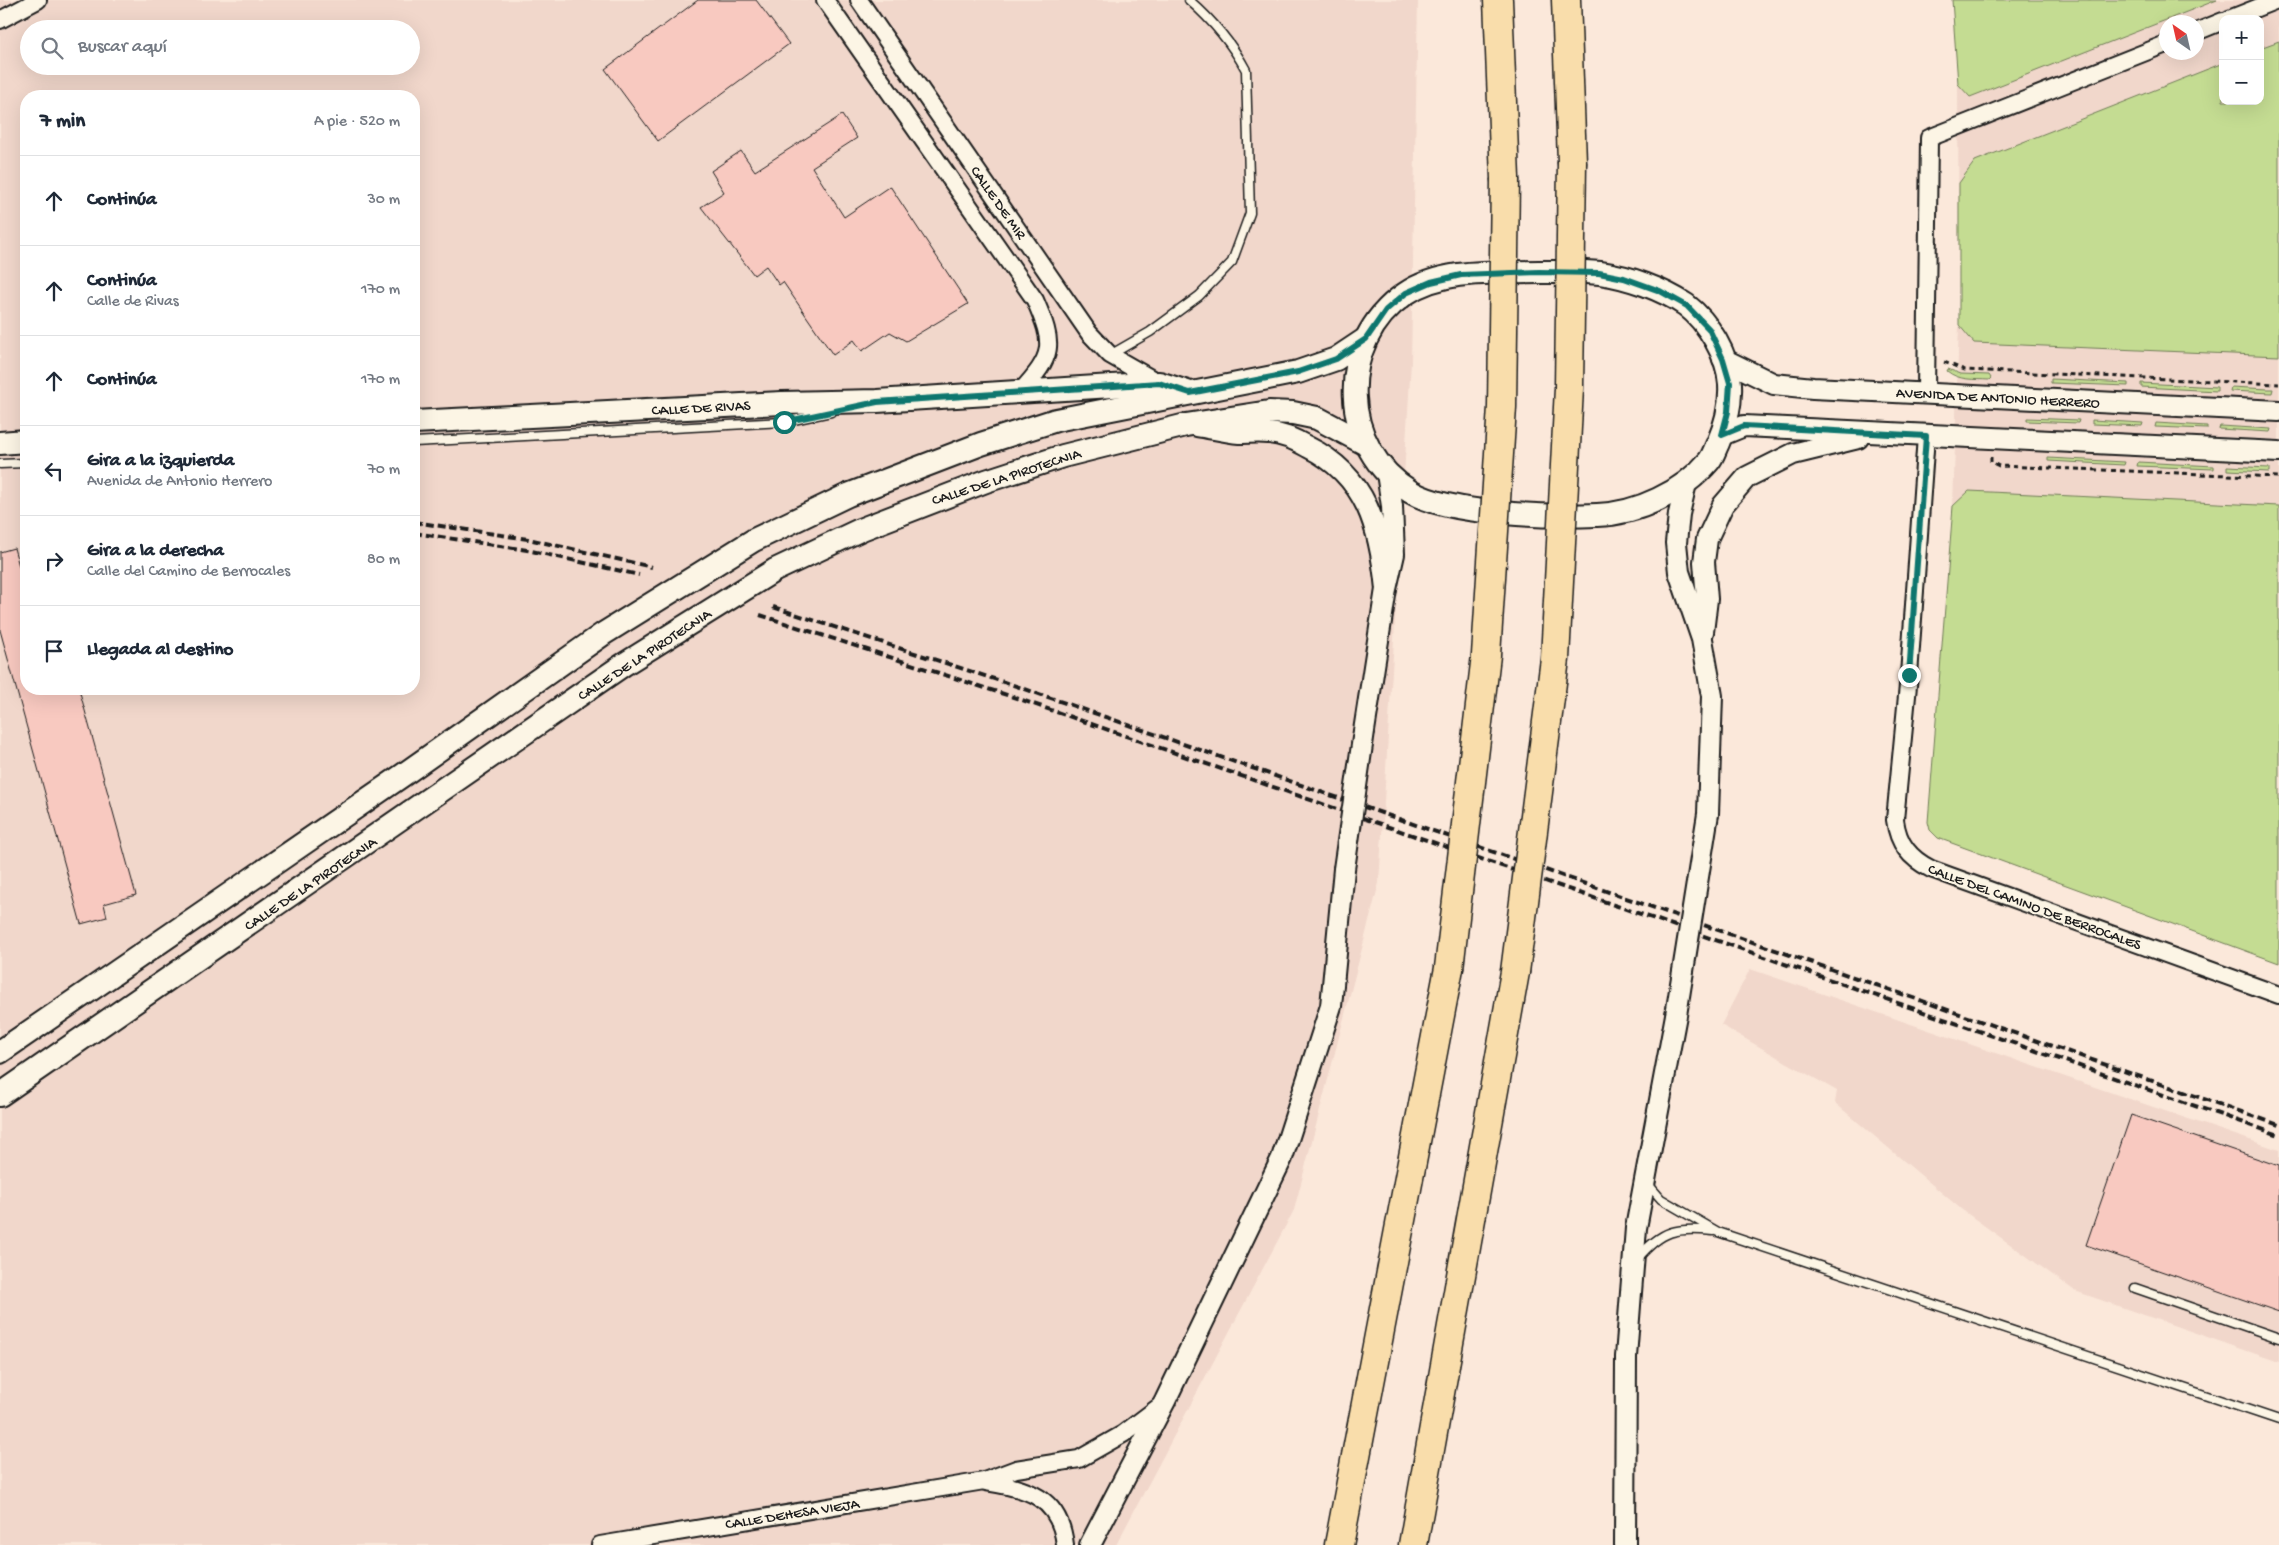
<!DOCTYPE html>
<html lang="es">
<meta charset="utf-8">
<style>
body{margin:0;font-family:"Gochi Hand",sans-serif;background:#f2f2f3;color:#1f2937}
.controls{position:absolute;right:15px;top:15px;display:grid;overflow:hidden;border-radius:10px;box-shadow:0 5px 20px #0002}
.controls button{width:45px;height:45px;display:grid;place-items:center;padding:0;border:0;border-bottom:1px solid #e0e1e3;background:#fff;color:#1f2937;font:25px sans-serif}
.compass{position:absolute;left:2159px;top:15px;width:45px;height:45px;border-radius:50%;background:#fff;box-shadow:0 5px 20px #0002;rotate:326deg}
.stop{position:absolute;width:15px;height:15px;margin:-11px;border:4px solid #0f766e;border-radius:50%;background:#fff}
.stop.end{background:#0f766e;border-color:#fff;box-shadow:0 1px 5px #0008}
.list{margin:0;padding:0;list-style:none}
h2{display:flex;justify-content:space-between;align-items:center;height:65px;margin:0;padding:0 20px;font-size:21px}
h2 small{font-size:16px;font-weight:400;color:#747a83}
.list li{display:grid;grid-template-columns:32px 1fr auto;gap:15px;align-items:center;box-sizing:border-box;height:90px;padding:0 20px;border-top:1px solid #e0e1e3}
.list b{display:block;font-size:19px;white-space:nowrap}
.list p{margin:0;font-size:16px;white-space:nowrap;color:#747a83}
.list em{font-size:16px;font-style:normal;color:#747a83}
.icon{flex:none;width:28px;height:28px;fill:none;stroke:currentColor;stroke-width:2;stroke-linecap:round;stroke-linejoin:round}
.map{position:relative;flex:none;width:2279px;height:1545px;overflow:hidden}
.search{position:absolute;background:#fff;box-shadow:0 5px 20px #0002;left:20px;top:20px;width:400px;height:55px;display:flex;align-items:center;gap:12px;box-sizing:border-box;padding:0 18px;border-radius:28px;color:#747a83;font-size:19px}
.panel{position:absolute;background:#fff;box-shadow:0 5px 20px #0002;left:20px;top:90px;width:400px;height:605px;border-radius:20px}
.map>svg:first-child{display:block}
.built{fill:#f1d7cb;fill-rule:evenodd}
.green{fill:#c4dc92;stroke:#707c57}
.building{fill:#f8c9c0;stroke:#1c1c1c}
.lines{fill:none;stroke-linecap:round;stroke-linejoin:round}
.service-casing{stroke:#1c1c1c;stroke-width:11}
.minor-casing{stroke:#1c1c1c;stroke-width:20}
.tertiary-casing{stroke:#1c1c1c;stroke-width:24}
.secondary-casing{stroke:#1c1c1c;stroke-width:26}
.motorway-casing{stroke:#1c1c1c;stroke-width:31}
.path{stroke:#1c1c1c;stroke-width:3;stroke-dasharray:5 4;stroke-linecap:butt}
.service{stroke:#fcf5e5;stroke-width:8}
.minor{stroke:#fcf5e5;stroke-width:16}
.tertiary{stroke:#fcf5e5;stroke-width:20}
.secondary{stroke:#fcf5e5;stroke-width:22}
.motorway{stroke:#f9ddab;stroke-width:28}
.rail{stroke:#1c1c1c;stroke-width:4;stroke-dasharray:8 4;stroke-linecap:butt}
.tertiary-bridge-casing{stroke:#1c1c1c;stroke-width:24;stroke-linecap:butt}
.motorway-bridge-casing{stroke:#1c1c1c;stroke-width:31;stroke-linecap:butt}
.tertiary-bridge{stroke:#fcf5e5;stroke-width:20}
.motorway-bridge{stroke:#f9ddab;stroke-width:28}
.route{stroke:#0f766e;stroke-width:6}
.labels{text-anchor:middle;stroke-width:4;stroke-linejoin:round;paint-order:stroke}
.street-label{font-size:15px;fill:#1c1c1c;stroke:#fcf5e5}
</style>
<div class="map">
<svg width="2279" height="1545" viewBox="0 0 2279 1545">
<rect width="100%" height="100%" fill="#fbe8da"/>
<filter id="ink" filterUnits="userSpaceOnUse"><feTurbulence type="fractalNoise" baseFrequency=".02" numOctaves="2"/><feDisplacementMap in="SourceGraphic" scale="10" xChannelSelector="R" yChannelSelector="G"/><feConvolveMatrix kernelMatrix="1 2 1 2 8 2 1 2 1" color-interpolation-filters="sRGB"/></filter>
<g filter="url(#ink)">
<g class="built">
<path d="M0,0H1418L1411,362L1379,883L1294,1210L1116,1545H0ZM29,29H411V66H29ZM26,96H414V689H26Z"/>
<path d="M1952,0H2279V963L1938,838L1930,830L1928,822L1953,506L1959,325L1958,84ZM2223,19H2260V101H2223ZM2166,22H2196V52H2166Z"/>
<polygon points="1750,969 2279,1150 2279,1362 2075,1291 1961,1209 1835,1103 1837,1091 1721,1025"/>
</g>
<g class="green">
<polygon points="1952,0 2217,0 1970,97 1958,84"/>
<polygon points="2279,41 2279,356 1974,343 1959,325 1959,183 1975,161 2223,63 2223,101 2260,101 2260,48"/>
<path d="M1948,369L1961,374L1989,375L1991,378L1989,380C1974,379 1959,381 1947,371Z"/>
<polygon points="2051,379 2128,383 2128,386 2051,383"/>
<polygon points="2141,383 2217,387 2217,391 2141,387"/>
<polygon points="2231,387 2268,389 2273,389 2272,393 2230,391"/>
<polygon points="2027,418 2079,420 2078,423 2027,421"/>
<polygon points="2092,420 2143,423 2142,426 2092,424"/>
<polygon points="2156,423 2207,426 2207,429 2155,427"/>
<polygon points="2220,426 2271,429 2270,432 2219,429"/>
<polygon points="2048,458 2125,462 2124,465 2048,461"/>
<polygon points="2138,462 2214,466 2214,469 2137,466"/>
<polygon points="2227,466 2269,468 2269,472 2227,470"/>
<polygon points="1969,491 2279,506 2279,963 1938,838 1930,830 1928,822 1953,506"/>
</g>
<g class="building">
<polygon points="698,0 756,0 789,44 658,141 605,69"/>
<polygon points="842,115 857,138 812,167 844,217 890,186 968,304 906,341 890,332 862,351 854,340 833,355 783,282 779,285 766,266 754,275 701,207 724,192 711,171 741,151 755,171"/>
<polygon points="14,548 22,577 26,575 26,689 79,689 136,895 104,904 107,917 81,924 0,630 0,552"/>
<polygon points="2131,1115 2279,1166 2279,1312 2086,1245"/>
</g>
<g class="lines">
<g class="service-casing">
<g id="service">
<path d="M1110,355L1150,332L1199,296L1232,262L1250,213L1246,70C1231,42 1213,21 1189,0"/>
<polyline points="414,442 784,422 831,412"/>
<polyline points="0,464 26,463"/>
<polyline points="1648,1184 1661,1199 1718,1232 2279,1420"/>
<path d="M1638,1258C1662,1230 1676,1227 1713,1231"/>
<polyline points="2135,1288 2279,1338"/>
</g>
</g>
<g class="minor-casing">
<g id="minor">
<path d="M825,0L1035,300C1055,346 1054,355 1020,392"/>
<polyline points="859,0 1089,333 1110,355 1159,383"/>
<polyline points="2229,19 2277,0"/>
<polyline points="0,20 38,0"/>
<polyline points="2196,32 2223,21"/>
<polyline points="1926,393 1929,138 2166,44"/>
<path d="M1926,436L1909,675L1895,820C1898,843 1909,858 1931,869L2279,995"/>
<path d="M986,1482C1027,1488 1060,1497 1065,1545"/>
<polyline points="600,1545 984,1481 1016,1469 1079,1459 1123,1434 1164,1403"/>
</g>
</g>
<g class="tertiary-casing">
<g id="tertiary">
<polyline points="1723,359 1774,384 1813,388 2279,411"/>
<path d="M1197,426C1211,428 1225,432 1239,433C1249,433 1259,432 1269,433C1283,434 1296,440 1308,447C1367,476 1380,529 1386,589"/>
<polyline points="1722,435 1744,426 2279,452"/>
<polyline points="1686,483 1679,514 1676,543 1679,572 1702,639 1712,696 1708,814"/>
<polyline points="1703,632 1707,599 1704,562 1707,539 1723,505 1747,477 1793,454 1858,438"/>
<polyline points="1364,731 1386,589 1394,554 1392,506 1387,473"/>
<polyline points="1090,1545 1165,1401 1282,1158 1331,1006 1344,869"/>
<polyline points="1625,1545 1626,1357 1636,1228 1676,1015"/>
</g>
</g>
<g class="secondary-casing">
<g id="secondary">
<path d="M1539,272C1559,272 1580,271 1600,273C1629,277 1662,289 1686,305C1708,322 1728,355 1730,384C1731,403 1726,425 1718,443C1715,449 1713,456 1709,461C1683,492 1637,514 1597,515C1551,517 1450,515 1411,492C1339,449 1335,342 1405,294C1443,268 1495,273 1539,272Z"/>
<polyline points="414,422 782,403 877,401 1159,383 1187,392"/>
<polyline points="0,443 26,441"/>
<polyline points="0,1052 403,775 603,634 754,540 848,495 981,444 1056,420 1298,372 1336,359 1366,339"/>
<polyline points="0,1095 623,665 775,570 862,529 986,481 1063,456 1186,425 1269,412 1293,413 1317,418 1366,444"/>
</g>
</g>
<g class="motorway-casing">
<g id="motorway">
<polyline points="1498,0 1505,179"/>
<polyline points="1566,0 1572,162"/>
<polyline points="1339,1545 1449,968"/>
<polyline points="1413,1545 1515,972"/>
</g>
</g>
<g class="path">
<polyline points="1944,362 1965,370 2279,384"/>
<polyline points="1991,457 1991,462 1999,466 2279,477"/>
</g>
<use href="#service" class="service"/>
<use href="#minor" class="minor"/>
<use href="#tertiary" class="tertiary"/>
<use href="#secondary" class="secondary"/>
<use href="#motorway" class="motorway"/>
<g class="rail">
<polyline points="414,522 528,539 652,567"/>
<polyline points="414,533 527,550 639,575"/>
<polyline points="773,607 1022,688 2279,1125"/>
<polyline points="760,615 1019,699 2279,1135"/>
</g>
<g class="tertiary-bridge-casing">
<g id="tertiary-bridge">
<polyline points="1344,869 1364,731"/>
<polyline points="1676,1015 1708,814"/>
</g>
</g>
<g class="motorway-bridge-casing">
<g id="motorway-bridge">
<polyline points="1449,968 1486,655 1502,407 1505,179"/>
<polyline points="1515,972 1555,659 1569,388 1572,162"/>
</g>
</g>
<use href="#tertiary-bridge" class="tertiary-bridge"/>
<use href="#motorway-bridge" class="motorway-bridge"/>
</g>
</g>
<g class="lines" filter="url(#ink)">
<polyline class="route" points="784,422 877,402 1159,383 1190,393 1298,372 1336,359 1366,339 1386,310 1406,293 1431,282 1461,275 1539,272 1599,273 1624,278 1660,291 1687,306 1709,329 1723,359 1730,383 1728,412 1722,435 1744,426 1926,436 1909,675"/>
</g>
<g class="labels">
<g class="street-label">
<text transform="translate(999 202) rotate(55)" y="5">CALLE DE MIR</text>
<text transform="translate(1998 397) rotate(3)" y="5">AVENIDA DE ANTONIO HERRERO</text>
<text transform="translate(701 407) rotate(-3)" y="5">CALLE DE RIVAS</text>
<text transform="translate(1006 476) rotate(-18)" y="5">CALLE DE LA PIROTECNIA</text>
<text transform="translate(644 654) rotate(-33)" y="5">CALLE DE LA PIROTECNIA</text>
<text transform="translate(310 883) rotate(-34)" y="5">CALLE DE LA PIROTECNIA</text>
<text transform="translate(2035 906) rotate(20)" y="5">CALLE DEL CAMINO DE BERROCALES</text>
<text transform="translate(792 1513) rotate(-9)" y="5">CALLE DEHESA VIEJA</text>
</g>
</g>
</svg>
<div class="controls">
<button>+</button>
<button>−</button>
</div>
<svg class="compass" viewBox="-18 -18 36 36"><path d="M0-13l5 13h-10z" fill="#e53935"/><path d="M0 13l5-13h-10z" fill="#747a83"/></svg>
<div class="stop" style="left:784px;top:422px"></div>
<div class="stop end" style="left:1909px;top:675px"></div>
<div class="search"><svg class="icon" aria-label="search" viewBox="0 0 24 24"><circle cx="10" cy="10" r="6"/><path d="M15 15l6 6"/></svg>Buscar aquí</div>
<section class="panel">
<h2>7 min<small>A pie · 520 m</small></h2>
<ul class="list">
<li><svg class="icon" aria-label="ahead" viewBox="0 0 24 24"><path d="M12 20V5M6 11l6-6 6 6"/></svg><div><b>Continúa</b></div><em>30 m</em></li>
<li><svg class="icon" aria-label="ahead" viewBox="0 0 24 24"><path d="M12 20V5M6 11l6-6 6 6"/></svg><div><b>Continúa</b><p>Calle de Rivas</p></div><em>170 m</em></li>
<li><svg class="icon" aria-label="ahead" viewBox="0 0 24 24"><path d="M12 20V5M6 11l6-6 6 6"/></svg><div><b>Continúa</b></div><em>170 m</em></li>
<li><svg class="icon" aria-label="left" viewBox="0 0 24 24"><path d="M17 20v-9H6M10 6l-5 5 5 5"/></svg><div><b>Gira a la izquierda</b><p>Avenida de Antonio Herrero</p></div><em>70 m</em></li>
<li><svg class="icon" aria-label="right" viewBox="0 0 24 24"><path d="M7 20v-9h11M14 6l5 5-5 5"/></svg><div><b>Gira a la derecha</b><p>Calle del Camino de Berrocales</p></div><em>80 m</em></li>
<li><svg class="icon" aria-label="arrive" viewBox="0 0 24 24"><path d="M6 21V4h12l-3 4 3 4H6"/></svg><div><b>Llegada al destino</b></div></li>
</ul>
</section>
</div>
